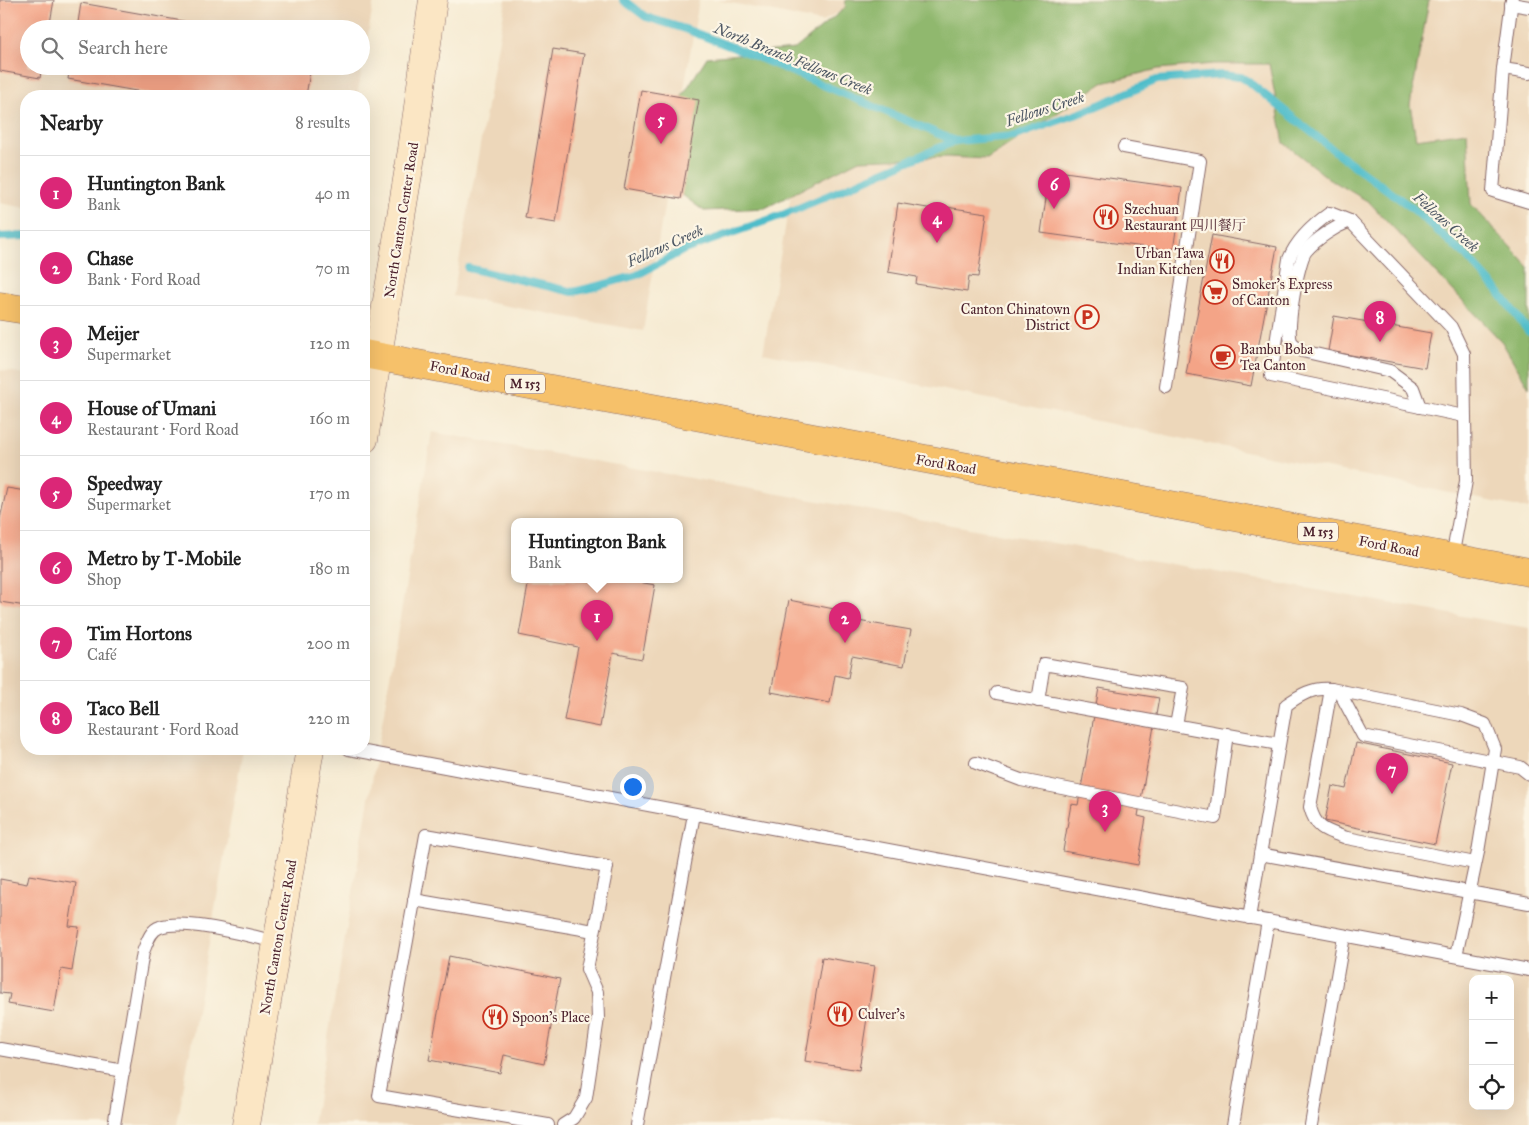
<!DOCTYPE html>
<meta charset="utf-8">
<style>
body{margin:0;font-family:"IM FELL Great Primer","Noto Serif SC",serif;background:#f6f6f6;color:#222}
.controls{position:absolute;right:15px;bottom:15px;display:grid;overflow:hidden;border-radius:10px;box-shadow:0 5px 20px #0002}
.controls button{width:45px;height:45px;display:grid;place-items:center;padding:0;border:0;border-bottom:1px solid #e0e0e0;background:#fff;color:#222;font:25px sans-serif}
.you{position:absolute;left:632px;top:786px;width:18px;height:18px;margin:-12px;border:4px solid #fff;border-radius:50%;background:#1a73e8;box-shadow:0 0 0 8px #1a73e833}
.badge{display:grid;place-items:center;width:32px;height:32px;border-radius:50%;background:#db2777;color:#fff;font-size:16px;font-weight:700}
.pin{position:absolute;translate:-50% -41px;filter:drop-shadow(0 1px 2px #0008)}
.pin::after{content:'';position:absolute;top:26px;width:18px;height:15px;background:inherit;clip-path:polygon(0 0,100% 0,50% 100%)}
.popup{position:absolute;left:511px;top:518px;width:172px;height:65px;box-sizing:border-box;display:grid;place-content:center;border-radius:10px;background:#fff;filter:drop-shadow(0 1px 4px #0005);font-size:16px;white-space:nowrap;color:#767676}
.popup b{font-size:19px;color:#222}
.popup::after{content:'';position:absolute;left:50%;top:100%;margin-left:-10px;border:10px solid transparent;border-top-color:#fff}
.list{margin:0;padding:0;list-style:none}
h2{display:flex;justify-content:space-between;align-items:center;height:65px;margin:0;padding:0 20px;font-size:21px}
h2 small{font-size:16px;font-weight:400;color:#767676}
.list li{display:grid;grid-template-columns:32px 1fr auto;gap:15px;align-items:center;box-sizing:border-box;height:75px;padding:0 20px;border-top:1px solid #e0e0e0}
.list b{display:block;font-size:19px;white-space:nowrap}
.list p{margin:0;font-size:16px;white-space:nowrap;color:#767676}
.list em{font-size:16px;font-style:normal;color:#767676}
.icon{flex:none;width:28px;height:28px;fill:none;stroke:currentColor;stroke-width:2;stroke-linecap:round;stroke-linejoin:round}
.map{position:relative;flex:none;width:1529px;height:1125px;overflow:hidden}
.search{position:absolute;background:#fff;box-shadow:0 5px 20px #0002;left:20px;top:20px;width:350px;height:55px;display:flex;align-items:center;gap:12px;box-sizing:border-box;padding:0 18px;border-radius:28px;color:#767676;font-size:19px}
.panel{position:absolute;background:#fff;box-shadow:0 5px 20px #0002;left:20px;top:90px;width:350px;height:665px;border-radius:20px}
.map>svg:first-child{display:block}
.built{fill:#edd7ba;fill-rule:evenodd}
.forest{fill:#90b86e;stroke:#6d6c4c}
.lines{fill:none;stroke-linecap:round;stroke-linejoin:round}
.stream{stroke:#50bdca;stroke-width:8}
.building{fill:#f4a487}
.lane-casing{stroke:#866666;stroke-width:14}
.secondary-casing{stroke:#866666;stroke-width:29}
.primary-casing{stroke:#866666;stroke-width:29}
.lane{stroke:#fff;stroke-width:12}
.secondary{stroke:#fbe6c4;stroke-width:28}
.primary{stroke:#f6c16b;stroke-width:28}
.labels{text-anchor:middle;stroke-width:4.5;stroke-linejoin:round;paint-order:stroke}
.shield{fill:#fcf5e5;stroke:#7f5f63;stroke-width:1}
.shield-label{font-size:12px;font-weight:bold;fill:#4a1f2b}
.poi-label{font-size:14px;fill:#4a1f2b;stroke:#fcf5e5;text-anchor:start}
.street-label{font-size:14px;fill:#4a1f2b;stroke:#fcf5e5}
.water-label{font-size:15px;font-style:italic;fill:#4c5663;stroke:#fcf5e5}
</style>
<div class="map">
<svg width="1529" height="1125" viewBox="0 0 1529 1125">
<rect width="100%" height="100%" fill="#fcf5e5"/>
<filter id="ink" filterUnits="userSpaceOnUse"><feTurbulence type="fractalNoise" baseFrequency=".02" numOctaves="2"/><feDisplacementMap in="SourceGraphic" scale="10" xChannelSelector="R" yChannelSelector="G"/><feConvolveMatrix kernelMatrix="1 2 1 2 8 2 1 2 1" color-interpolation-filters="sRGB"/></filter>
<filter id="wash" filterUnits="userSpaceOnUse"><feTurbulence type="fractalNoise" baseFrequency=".0096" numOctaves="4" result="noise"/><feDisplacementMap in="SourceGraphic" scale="20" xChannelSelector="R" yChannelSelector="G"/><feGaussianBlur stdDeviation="1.12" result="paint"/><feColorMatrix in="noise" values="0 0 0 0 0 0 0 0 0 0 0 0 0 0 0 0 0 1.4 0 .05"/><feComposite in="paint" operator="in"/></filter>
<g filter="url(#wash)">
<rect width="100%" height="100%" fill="#f6ebd3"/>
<g class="built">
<path d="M0,0H374L357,96H26V208L0,203ZM29,29H361V66H29Z"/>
<polygon points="506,0 699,0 643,331 453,296"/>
<polygon points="717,0 846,0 845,8 822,22"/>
<polygon points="1429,0 1529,0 1529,267 1471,204 1467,132 1416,139 1410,105"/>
<polygon points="1213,64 1269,64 1284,143 1328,178 1369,202 1502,342 1529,388 1529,509 763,353 791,195 859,160 947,157 987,159 1103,83 1158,69"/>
<polygon points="0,370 26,374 26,749 243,749 177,1125 0,1125"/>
<path d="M432,432L1529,628V1125H313ZM514,522H680V580H514ZM1473,979H1510V1106H1473Z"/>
</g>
<polygon class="forest" points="846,0 1429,0 1410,105 1416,139 1467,132 1471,204 1529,267 1529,388 1502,342 1369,202 1328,178 1284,143 1269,64 1213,64 1158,69 1103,83 987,159 947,157 859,160 765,208 704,211 673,188 672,112 707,57 795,49 845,8"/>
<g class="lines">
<g class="stream">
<polyline points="623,0 646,17 685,29 745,52 955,141"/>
<polyline points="0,237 26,236"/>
<polyline points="468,268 573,292 598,286 637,275 684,250 785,214 955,141 1015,136 1083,112 1157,80 1221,75 1241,77 1249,82 1336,152 1412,208 1466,256 1498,291 1529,332"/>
</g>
</g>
<g id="blocks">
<g class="building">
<polygon points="0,0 54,0 49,29 29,29 29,66 42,66 40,78 0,71"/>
<polygon points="81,3 222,28 222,29 77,29"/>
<polygon points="553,49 584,54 556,223 525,218"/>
<polygon points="70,66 311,66 306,96 165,96 68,79"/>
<polygon points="641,90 699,100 681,199 624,189"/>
<polygon points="1050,170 1182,188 1173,251 1041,233"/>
<polygon points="898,203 939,210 939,206 987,213 978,277 969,276 967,292 916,284 917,277 888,272"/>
<polygon points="1212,235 1277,247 1251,386 1186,374"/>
<polygon points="1334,316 1431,333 1425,368 1328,351"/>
<polygon points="7,488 26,491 26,606 0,602 0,519"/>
<polygon points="529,580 628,580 655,585 642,659 613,653 600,727 564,720 578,647 519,635"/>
<polygon points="789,600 859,614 858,621 911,630 904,666 852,656 848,678 835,675 830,703 771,692"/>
<polygon points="1099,688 1159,698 1138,816 1146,818 1138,865 1063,851 1071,804 1078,805"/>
<polygon points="1356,743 1452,763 1435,844 1325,821 1332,786 1346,789"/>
<polygon points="29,875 76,883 69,926 79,927 72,971 61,969 54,1012 8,1004 10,994 0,993 0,879 27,884"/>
<polygon points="449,956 560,979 544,1064 504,1055 500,1073 429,1060"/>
<polygon points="822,957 875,966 859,1070 805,1061"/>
</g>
</g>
</g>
<g filter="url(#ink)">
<use href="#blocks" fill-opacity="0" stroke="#866666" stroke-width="1"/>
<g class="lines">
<g class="lane-casing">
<g id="lane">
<polyline points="1512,0 1503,69 1529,73"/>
<polyline points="1511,4 1529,7"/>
<polyline points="1503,69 1493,191 1529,202"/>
<polyline points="1124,147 1200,161 1166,387"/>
<path d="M1350,221C1335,227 1317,238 1306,251C1298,261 1286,329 1291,341C1293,345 1299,348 1302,351L1390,371L1413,388L1420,407"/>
<path d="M1452,558L1466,481L1464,354L1451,327L1350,221L1330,213C1313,225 1297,239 1289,259L1271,376L1464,416"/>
<path d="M1331,689L1310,807C1316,830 1327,831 1347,838L1475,863"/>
<polyline points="1339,691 1363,736 1520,767 1529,774"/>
<polyline points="997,693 1279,744"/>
<polyline points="1038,701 1044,664 1169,686 1183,688 1176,725"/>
<polyline points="349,749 1529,970"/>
<polyline points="976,763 1021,780 1215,818 1227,734"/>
<polyline points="1260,854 1529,903"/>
<polyline points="414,900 594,931"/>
<path d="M1249,918L1286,705C1300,695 1313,687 1331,689L1461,715L1485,724L1495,749L1478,852L1456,956"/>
<polyline points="0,1049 124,1071"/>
<path d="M114,1125L143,952C147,943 150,930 160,927C185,918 250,936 277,942"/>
<polyline points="548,1125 379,1096 426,835 607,867 587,969 597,992 598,1018 586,1098 574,1118 563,1125"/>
<polyline points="637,1125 694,814"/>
<polyline points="1233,1125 1268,921"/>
<polyline points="1311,1125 1344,936"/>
</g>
</g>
<g class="secondary-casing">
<g id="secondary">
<polyline points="364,439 412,150 433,0"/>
<polyline points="246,1125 310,749"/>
</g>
</g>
<g class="primary-casing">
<g id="primary">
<polyline points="0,306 26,310"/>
<polyline points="364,354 1529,572"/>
</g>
</g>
<use href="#lane" class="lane"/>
<use href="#secondary" class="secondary"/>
<use href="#primary" class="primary"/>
</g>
</g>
<defs>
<g id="restaurant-ring" transform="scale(1.25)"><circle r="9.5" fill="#fcf5e5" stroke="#c8321e" stroke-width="1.5"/><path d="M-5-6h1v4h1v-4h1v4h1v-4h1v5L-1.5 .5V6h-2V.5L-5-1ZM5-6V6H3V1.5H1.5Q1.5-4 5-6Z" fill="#c8321e"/></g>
<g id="supermarket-ring" transform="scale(1.25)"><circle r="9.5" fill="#fcf5e5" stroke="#c8321e" stroke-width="1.5"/><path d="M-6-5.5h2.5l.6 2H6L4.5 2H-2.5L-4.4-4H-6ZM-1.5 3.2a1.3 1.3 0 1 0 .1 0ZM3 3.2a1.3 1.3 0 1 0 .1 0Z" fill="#c8321e"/></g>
<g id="parking-ring" transform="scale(1.25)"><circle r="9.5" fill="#fcf5e5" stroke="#c8321e" stroke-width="1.5"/><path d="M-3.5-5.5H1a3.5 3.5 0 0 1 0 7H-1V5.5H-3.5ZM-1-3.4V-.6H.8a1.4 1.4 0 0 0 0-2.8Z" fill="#c8321e"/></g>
<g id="cafe-ring" transform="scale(1.25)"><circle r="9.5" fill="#fcf5e5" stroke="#c8321e" stroke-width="1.5"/><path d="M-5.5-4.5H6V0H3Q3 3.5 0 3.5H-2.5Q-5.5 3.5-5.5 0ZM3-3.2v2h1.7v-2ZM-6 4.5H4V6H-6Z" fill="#c8321e"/></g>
</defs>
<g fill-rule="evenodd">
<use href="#restaurant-ring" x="1106" y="217"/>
<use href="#restaurant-ring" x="1222" y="261"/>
<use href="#supermarket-ring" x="1215" y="292"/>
<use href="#parking-ring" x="1087" y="317"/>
<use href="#cafe-ring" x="1223" y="357"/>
<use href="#restaurant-ring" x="840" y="1014"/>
<use href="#restaurant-ring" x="495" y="1017"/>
</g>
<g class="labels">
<g class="shield">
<rect x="505" y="374.5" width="40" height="19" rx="4"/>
<rect x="1298" y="522.5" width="40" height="19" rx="4"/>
</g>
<g class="shield-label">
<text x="525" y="388">M 153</text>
<text x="1318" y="536">M 153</text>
</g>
<g class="poi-label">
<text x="1124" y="214">Szechuan<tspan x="1124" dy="16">Restaurant 四川餐厅</tspan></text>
<text x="1204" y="258" text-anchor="end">Urban Tawa<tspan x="1204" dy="16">Indian Kitchen</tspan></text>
<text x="1232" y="289">Smoker's Express<tspan x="1232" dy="16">of Canton</tspan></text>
<text x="1070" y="314" text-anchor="end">Canton Chinatown<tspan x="1070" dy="16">District</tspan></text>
<text x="1240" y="354">Bambu Boba<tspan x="1240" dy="16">Tea Canton</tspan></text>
<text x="858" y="1019">Culver's</text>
<text x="512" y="1022">Spoon's Place</text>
</g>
<g class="street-label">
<text transform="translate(401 220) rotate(-81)" y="5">North Canton Center Road</text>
<text transform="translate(460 371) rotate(11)" y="5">Ford Road</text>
<text transform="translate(946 464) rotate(10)" y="5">Ford Road</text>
<text transform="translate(1389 546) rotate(11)" y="5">Ford Road</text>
<text transform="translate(278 937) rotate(-80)" y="5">North Canton Center Road</text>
</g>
<g class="water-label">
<text transform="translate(793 59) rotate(22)" y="5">North Branch Fellows Creek</text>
<text transform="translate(1045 109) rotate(-18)" y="5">Fellows Creek</text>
<text transform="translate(1446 222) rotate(42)" y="5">Fellows Creek</text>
<text transform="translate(665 246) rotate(-24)" y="5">Fellows Creek</text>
</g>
</g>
</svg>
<div class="controls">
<button>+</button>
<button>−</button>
<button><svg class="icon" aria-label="locate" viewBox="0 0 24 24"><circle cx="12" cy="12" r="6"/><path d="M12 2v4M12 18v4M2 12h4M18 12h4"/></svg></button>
</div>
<div class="you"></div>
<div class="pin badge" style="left:597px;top:641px">1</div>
<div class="popup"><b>Huntington Bank</b>Bank</div>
<div class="pin badge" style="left:845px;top:643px">2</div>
<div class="pin badge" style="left:1105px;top:832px">3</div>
<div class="pin badge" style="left:937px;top:243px">4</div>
<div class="pin badge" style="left:661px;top:144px">5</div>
<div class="pin badge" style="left:1054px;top:209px">6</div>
<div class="pin badge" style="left:1392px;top:794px">7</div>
<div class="pin badge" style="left:1380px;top:342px">8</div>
<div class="search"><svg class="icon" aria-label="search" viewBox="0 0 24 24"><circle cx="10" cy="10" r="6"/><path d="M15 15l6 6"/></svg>Search here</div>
<section class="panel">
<h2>Nearby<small>8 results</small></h2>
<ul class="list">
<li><span class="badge">1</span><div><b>Huntington Bank</b><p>Bank</p></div><em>40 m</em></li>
<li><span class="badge">2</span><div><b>Chase</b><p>Bank · Ford Road</p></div><em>70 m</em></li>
<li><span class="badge">3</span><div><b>Meijer</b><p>Supermarket</p></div><em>120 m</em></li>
<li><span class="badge">4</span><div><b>House of Umani</b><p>Restaurant · Ford Road</p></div><em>160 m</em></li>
<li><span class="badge">5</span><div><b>Speedway</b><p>Supermarket</p></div><em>170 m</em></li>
<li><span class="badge">6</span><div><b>Metro by T-Mobile</b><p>Shop</p></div><em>180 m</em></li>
<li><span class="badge">7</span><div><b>Tim Hortons</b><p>Café</p></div><em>200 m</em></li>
<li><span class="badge">8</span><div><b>Taco Bell</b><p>Restaurant · Ford Road</p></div><em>220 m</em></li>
</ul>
</section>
</div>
